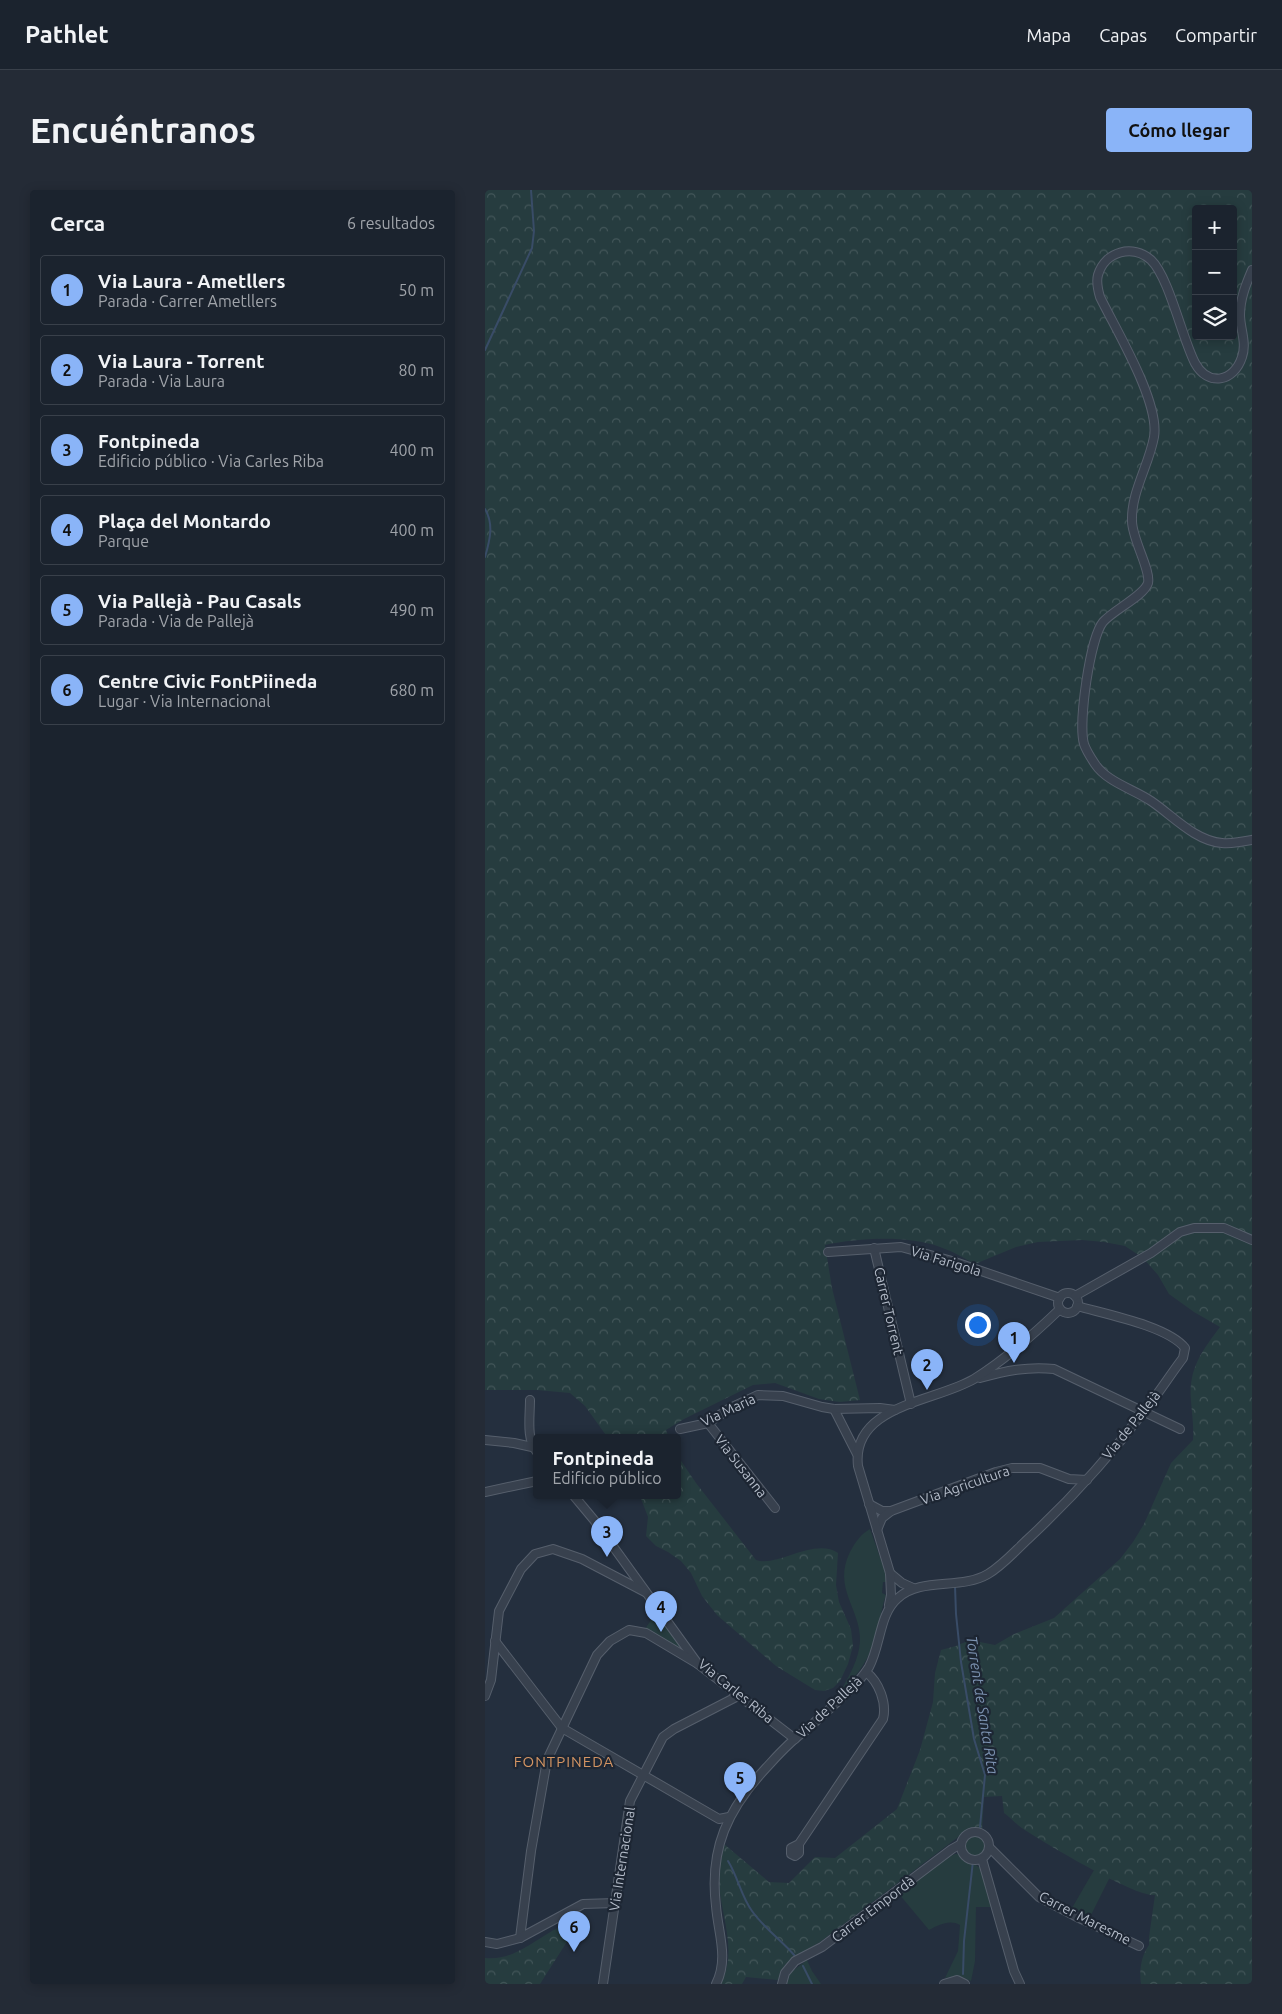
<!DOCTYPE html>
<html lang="es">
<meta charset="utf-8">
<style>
body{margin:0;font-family:Ubuntu,sans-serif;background:#242b36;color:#f1f3f6}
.controls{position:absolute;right:15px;top:15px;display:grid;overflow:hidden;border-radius:5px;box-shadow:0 2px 12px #0003}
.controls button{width:45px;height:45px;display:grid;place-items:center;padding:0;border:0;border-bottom:1px solid #39404a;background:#1b232e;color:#f1f3f6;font:25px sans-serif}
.you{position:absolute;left:492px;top:1134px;width:18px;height:18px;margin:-12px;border:4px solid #fff;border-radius:50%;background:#1a73e8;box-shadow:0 0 0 8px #1a73e833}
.badge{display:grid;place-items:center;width:32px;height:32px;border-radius:50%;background:#8ab4f8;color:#111;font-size:16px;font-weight:700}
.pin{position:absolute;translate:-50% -41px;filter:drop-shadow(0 1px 2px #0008)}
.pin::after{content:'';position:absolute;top:26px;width:18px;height:15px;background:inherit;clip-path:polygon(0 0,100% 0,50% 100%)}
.popup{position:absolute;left:48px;top:1244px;width:148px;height:65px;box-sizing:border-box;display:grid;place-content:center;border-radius:5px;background:#1b232e;filter:drop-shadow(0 1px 4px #0005);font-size:16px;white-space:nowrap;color:#a0a4aa}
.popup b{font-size:19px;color:#f1f3f6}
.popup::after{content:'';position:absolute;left:50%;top:100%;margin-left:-10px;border:10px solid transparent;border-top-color:#1b232e}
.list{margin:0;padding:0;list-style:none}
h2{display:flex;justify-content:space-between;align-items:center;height:65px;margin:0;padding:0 20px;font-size:21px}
h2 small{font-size:16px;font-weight:400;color:#a0a4aa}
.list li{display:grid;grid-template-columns:32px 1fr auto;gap:15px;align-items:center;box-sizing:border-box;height:70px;margin:0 10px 10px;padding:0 10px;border:1px solid #39404a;border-radius:5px}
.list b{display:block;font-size:19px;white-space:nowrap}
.list p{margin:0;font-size:16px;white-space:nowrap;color:#a0a4aa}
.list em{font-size:16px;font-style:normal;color:#a0a4aa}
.icon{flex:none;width:28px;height:28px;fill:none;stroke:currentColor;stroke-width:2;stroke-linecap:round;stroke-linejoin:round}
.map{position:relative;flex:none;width:767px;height:1794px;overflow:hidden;border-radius:5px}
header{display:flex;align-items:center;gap:30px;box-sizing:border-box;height:70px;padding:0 25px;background:#1b232e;border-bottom:1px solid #39404a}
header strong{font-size:24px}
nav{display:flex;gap:28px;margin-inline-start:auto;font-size:18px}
.intro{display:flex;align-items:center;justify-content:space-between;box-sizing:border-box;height:120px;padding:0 30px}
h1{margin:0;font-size:35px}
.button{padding:12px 22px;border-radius:5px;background:#8ab4f8;color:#111;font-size:18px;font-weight:700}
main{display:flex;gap:30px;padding:0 30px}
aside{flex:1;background:#1b232e;border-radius:5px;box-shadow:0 2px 12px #0003}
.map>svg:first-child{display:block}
.green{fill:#263c3f}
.forest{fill:url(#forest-crowns);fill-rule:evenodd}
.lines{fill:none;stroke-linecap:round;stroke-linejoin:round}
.stream{stroke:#394c67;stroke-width:2}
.minor-casing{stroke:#565f6c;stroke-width:10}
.minor{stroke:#38414e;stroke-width:8}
.labels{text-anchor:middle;stroke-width:4.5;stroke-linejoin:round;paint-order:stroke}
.street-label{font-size:14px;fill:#b4bcc9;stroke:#1d2633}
.water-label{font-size:15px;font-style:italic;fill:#7c92b1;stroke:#1d2633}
.neighbourhood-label{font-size:15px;letter-spacing:1px;fill:#d59563;stroke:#1d2633}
</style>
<header>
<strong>Pathlet</strong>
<nav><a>Mapa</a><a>Capas</a><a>Compartir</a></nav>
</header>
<div class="intro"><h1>Encuéntranos</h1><a class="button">Cómo llegar</a></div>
<main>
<aside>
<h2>Cerca<small>6 resultados</small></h2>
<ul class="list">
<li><span class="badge">1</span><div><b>Via Laura - Ametllers</b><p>Parada · Carrer Ametllers</p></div><em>50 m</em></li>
<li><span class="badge">2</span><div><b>Via Laura - Torrent</b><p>Parada · Via Laura</p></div><em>80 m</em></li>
<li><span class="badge">3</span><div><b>Fontpineda</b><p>Edificio público · Via Carles Riba</p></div><em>400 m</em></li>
<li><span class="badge">4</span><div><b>Plaça del Montardo</b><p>Parque</p></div><em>400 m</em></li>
<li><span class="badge">5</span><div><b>Via Pallejà - Pau Casals</b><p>Parada · Via de Pallejà</p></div><em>490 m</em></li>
<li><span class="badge">6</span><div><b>Centre Civic FontPiineda</b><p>Lugar · Via Internacional</p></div><em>680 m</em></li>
</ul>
</aside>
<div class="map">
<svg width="767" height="1794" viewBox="0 0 767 1794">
<defs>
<pattern id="forest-crowns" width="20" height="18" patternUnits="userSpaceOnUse" patternTransform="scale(1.25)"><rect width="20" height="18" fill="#263c3f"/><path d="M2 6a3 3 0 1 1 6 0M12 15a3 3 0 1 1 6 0" fill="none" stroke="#435659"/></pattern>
</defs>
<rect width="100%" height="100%" fill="#242f3e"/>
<g class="green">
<path d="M385,1339L400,1381L402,1392H398L397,1403L401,1405L399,1411C389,1452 388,1471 356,1501C364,1485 374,1470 375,1451C376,1419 347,1398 365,1362C371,1351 375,1345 385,1339Z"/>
<polygon points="172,1421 200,1461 160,1439"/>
<circle cx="491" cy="1656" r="12"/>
<path d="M470,1664H475L495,1678L506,1717H491L490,1771L486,1791L474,1786L460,1788L473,1761L475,1735C464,1729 454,1735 444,1740L414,1704L462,1668Z"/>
<polygon points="609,1680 625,1687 605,1727 587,1718"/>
<polygon points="322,1770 327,1781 336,1794 302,1794 305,1783"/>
</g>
<g class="forest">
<path d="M0,0H767V1794H656C654,1781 656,1766 664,1755V1747L670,1705C652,1708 563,1655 543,1642C534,1637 527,1629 519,1623L517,1606L499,1607L497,1640L491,1638L481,1641L335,1752L308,1768L300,1775L293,1790L261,1787L257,1794H235C253,1765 237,1727 234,1696C233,1682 237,1668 239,1654L284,1692L304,1693L330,1667L350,1668L412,1619L435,1560L448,1512L450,1483L456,1460L471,1456L485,1450L510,1455L529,1444L569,1428L635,1369L648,1352L659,1334L686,1273L708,1250C709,1236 707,1225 706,1211C703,1179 717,1161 735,1137L709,1122L684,1104L673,1085L658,1068L640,1056L619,1052L597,1050L553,1052L531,1057L490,1074C479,1068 467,1061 455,1057C422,1045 374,1048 340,1055L347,1098L375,1210L355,1212L334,1209L290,1193L268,1195L199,1229L181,1240L184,1248H123L100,1216L85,1203L52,1200H0ZM711,19H748V146H711Z"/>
<path d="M192,1265L211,1293L271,1370C292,1378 329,1347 353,1363L351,1395L354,1412L366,1439L368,1456L363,1474L355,1491L348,1498L339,1501L330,1500L291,1476L232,1425L217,1406L206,1383L196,1371L183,1362L171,1356L161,1346L163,1327L155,1306H192Z"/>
<path d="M89,1731L92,1736L55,1794H0V1768C34,1772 58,1740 89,1731Z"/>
</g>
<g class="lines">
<g class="stream">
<polyline points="0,160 47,58 49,41 46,0"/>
<path d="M0,319C9,334 5,350 0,367"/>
<polyline points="470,1396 471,1424 476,1472 489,1549 500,1585 495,1637"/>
<path d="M243,1671C253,1687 256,1706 267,1721C279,1738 296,1750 310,1766"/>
<polyline points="318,1776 327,1794"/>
<polyline points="478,1784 479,1751 488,1671"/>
</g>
<g class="minor-casing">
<g id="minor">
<path d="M767,80C761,94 755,109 755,125C755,138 762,153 757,167C749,192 723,197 710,173C697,148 684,87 666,70C648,54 620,61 613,85C611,92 613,100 615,107C631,140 675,212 669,247C664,275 646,302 647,331C647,349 666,380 663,393C659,406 628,420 618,432C605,448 593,533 599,554C601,560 606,568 610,574C622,592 648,599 666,611C687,625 710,651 737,653C747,654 757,652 767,650"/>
<polyline points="389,1058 426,1214"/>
<polyline points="343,1062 416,1057 467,1071 575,1108"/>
<circle cx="583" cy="1113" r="10"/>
<polyline points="590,1106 666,1063 695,1042 709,1038 739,1038 767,1050"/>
<path d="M495,1188C520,1181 543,1176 569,1179L695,1239"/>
<path d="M45,1210C45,1226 41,1250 52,1262"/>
<polyline points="349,1219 372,1264"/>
<polyline points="223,1233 290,1318"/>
<polyline points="195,1239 223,1233 245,1218 273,1205 298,1206 337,1217 349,1219 395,1218 410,1220"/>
<polyline points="0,1250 29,1253 47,1257"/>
<polyline points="0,1302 52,1291"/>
<polyline points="89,1306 109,1330 213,1474 310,1549"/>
<polyline points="384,1314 397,1321 406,1321"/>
<polyline points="392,1340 397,1328 406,1321 511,1282 527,1278 555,1278 584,1289 602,1290"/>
<polyline points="405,1383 417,1393 428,1398"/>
<path d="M404,1415L406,1405L405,1383L373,1276C366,1215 450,1212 489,1189C520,1170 549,1144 575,1119"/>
<polyline points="10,1451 77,1538 234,1629 244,1627"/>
<polyline points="0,1506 6,1490 14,1421 36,1379 50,1364 68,1359 97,1369 160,1402"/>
<circle cx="490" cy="1656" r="14"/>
<path d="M314,1654L306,1658V1664L310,1666L314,1663V1654L398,1529C402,1513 394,1492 381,1482"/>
<polyline points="505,1658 554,1707 594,1728 654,1756"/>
<polyline points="497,1669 529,1781 535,1794"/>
<polyline points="35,1748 46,1661 62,1570 112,1465 125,1451 144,1440 161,1443 213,1474"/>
<polyline points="0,1752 12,1754 35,1748 98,1714 130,1713"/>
<polyline points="118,1794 145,1611 178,1547 189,1539 253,1506"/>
<path d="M231,1794C244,1768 233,1743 231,1716C224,1658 243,1619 281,1578C293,1565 305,1551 320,1541C337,1525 373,1496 384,1477C396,1455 394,1424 413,1408C436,1387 476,1400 503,1384C518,1375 530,1361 543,1349C585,1310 625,1266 660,1220C674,1203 685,1185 698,1168L700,1158C683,1136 620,1124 592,1116"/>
<polyline points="297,1794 300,1783 310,1771 337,1757 467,1659 476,1654"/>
<polyline points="459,1794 472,1790 480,1794"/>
</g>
</g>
<use href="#minor" class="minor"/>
</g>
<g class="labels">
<g class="street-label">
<text transform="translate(461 1071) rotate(17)" y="5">Via Farigola</text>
<text transform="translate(404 1121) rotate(77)" y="5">Carrer Torrent</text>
<text transform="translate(243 1220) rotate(-25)" y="5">Via Maria</text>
<text transform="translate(646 1235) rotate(-51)" y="5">Via de Pallejà</text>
<text transform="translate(256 1276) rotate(52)" y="5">Via Susanna</text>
<text transform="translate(480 1295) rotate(-19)" y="5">Via Agricultura</text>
<text transform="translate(251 1501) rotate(39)" y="5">Via Carles Riba</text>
<text transform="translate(344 1517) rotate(-43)" y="5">Via de Pallejà</text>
<text transform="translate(137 1669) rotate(-81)" y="5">Via Internacional</text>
<text transform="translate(388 1719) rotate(-37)" y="5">Carrer Empordà</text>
<text transform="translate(600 1728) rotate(27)" y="5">Carrer Maresme</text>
</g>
<g class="water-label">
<text transform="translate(497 1515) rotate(81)" y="5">Torrent de Santa Rita</text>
</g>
<g class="neighbourhood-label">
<text x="79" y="1577">FONTPINEDA</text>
</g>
</g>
</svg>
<div class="controls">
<button>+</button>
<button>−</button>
<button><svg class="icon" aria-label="layers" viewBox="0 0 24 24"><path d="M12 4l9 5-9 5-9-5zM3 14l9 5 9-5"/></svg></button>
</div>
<div class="you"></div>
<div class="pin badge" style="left:529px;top:1173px">1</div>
<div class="pin badge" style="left:442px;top:1200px">2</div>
<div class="pin badge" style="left:122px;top:1367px">3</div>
<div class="popup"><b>Fontpineda</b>Edificio público</div>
<div class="pin badge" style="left:176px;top:1442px">4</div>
<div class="pin badge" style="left:255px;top:1613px">5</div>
<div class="pin badge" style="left:89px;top:1762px">6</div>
</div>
</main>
